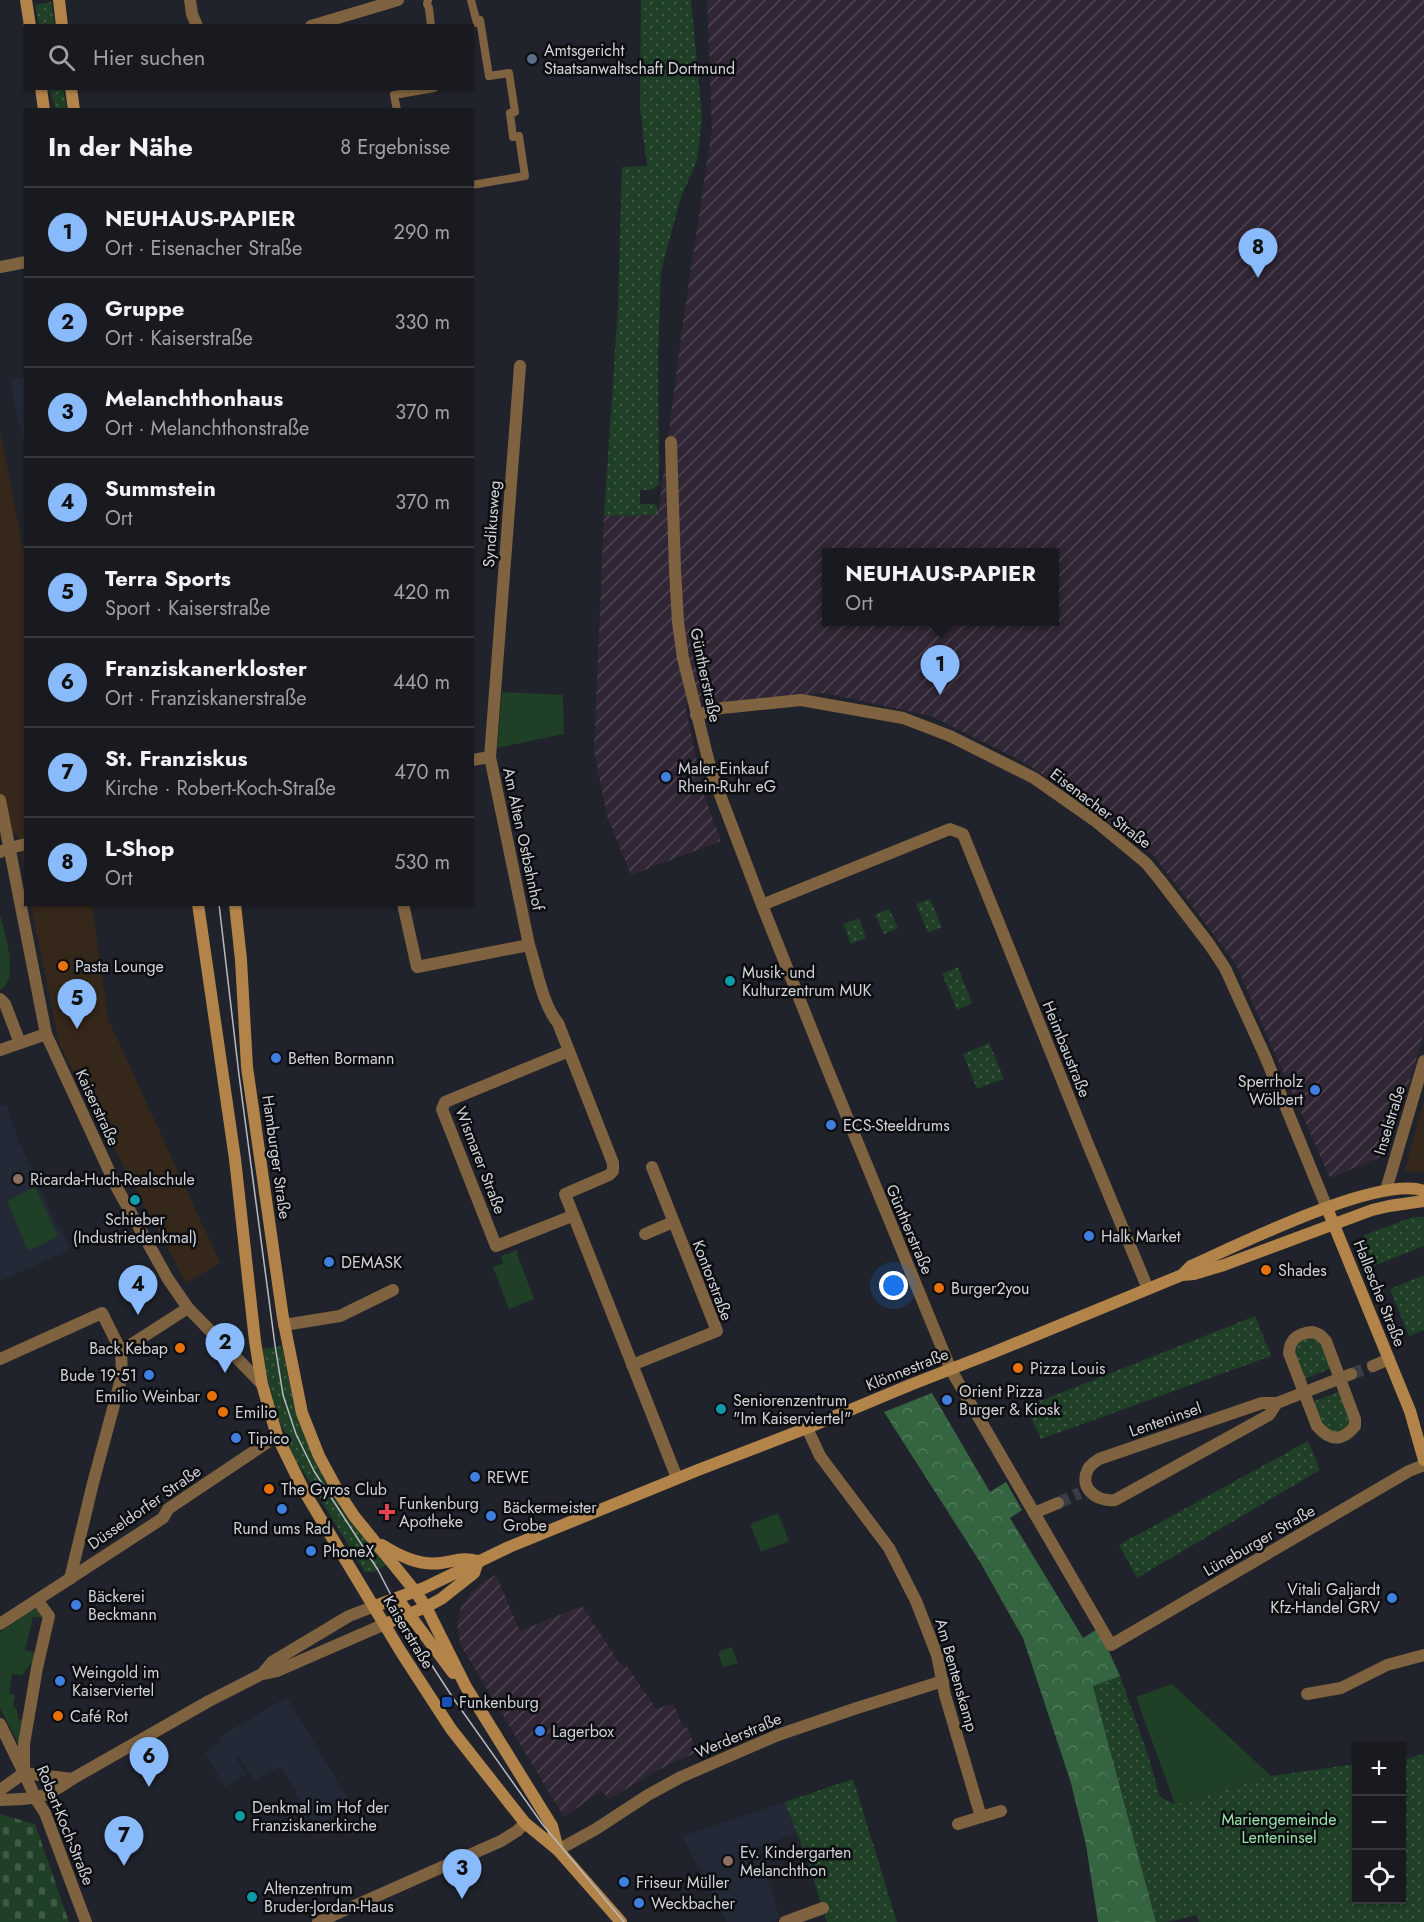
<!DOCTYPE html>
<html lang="de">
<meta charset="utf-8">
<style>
body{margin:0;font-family:Jost,sans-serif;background:#25272d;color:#f1f3f6}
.controls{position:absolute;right:18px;bottom:18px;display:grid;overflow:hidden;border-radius:0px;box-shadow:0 2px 4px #0004}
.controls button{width:54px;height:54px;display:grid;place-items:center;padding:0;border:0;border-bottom:2px solid #36383e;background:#181a20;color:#f1f3f6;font:30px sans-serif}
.you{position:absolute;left:894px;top:1286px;width:21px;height:21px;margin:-15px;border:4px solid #fff;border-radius:50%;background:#1a73e8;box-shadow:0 0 0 9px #1a73e833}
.badge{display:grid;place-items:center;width:39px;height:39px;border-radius:50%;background:#89bafc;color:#111;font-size:20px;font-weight:700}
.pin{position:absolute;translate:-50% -50px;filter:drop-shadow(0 2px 3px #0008)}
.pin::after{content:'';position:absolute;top:32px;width:21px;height:18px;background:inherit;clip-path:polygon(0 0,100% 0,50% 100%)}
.popup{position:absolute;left:822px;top:548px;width:237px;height:78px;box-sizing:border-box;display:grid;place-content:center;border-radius:0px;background:#181a20;filter:drop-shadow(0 2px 4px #0005);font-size:20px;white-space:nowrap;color:#9fa1a5}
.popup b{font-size:22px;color:#f1f3f6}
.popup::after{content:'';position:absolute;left:50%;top:100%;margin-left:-12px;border:12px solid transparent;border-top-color:#181a20}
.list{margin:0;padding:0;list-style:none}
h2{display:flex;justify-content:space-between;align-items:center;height:78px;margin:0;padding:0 24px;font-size:26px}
h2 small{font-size:20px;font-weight:400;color:#9fa1a5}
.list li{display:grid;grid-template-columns:39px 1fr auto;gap:18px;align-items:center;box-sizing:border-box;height:90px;padding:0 24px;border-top:2px solid #36383e}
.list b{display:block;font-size:22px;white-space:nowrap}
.list p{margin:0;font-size:20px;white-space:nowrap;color:#9fa1a5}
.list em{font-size:20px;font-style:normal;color:#9fa1a5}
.icon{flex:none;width:33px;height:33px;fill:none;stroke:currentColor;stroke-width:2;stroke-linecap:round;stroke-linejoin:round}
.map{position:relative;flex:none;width:1424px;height:1922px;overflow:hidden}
.search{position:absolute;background:#181a20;box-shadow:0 2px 4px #0004;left:24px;top:24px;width:450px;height:66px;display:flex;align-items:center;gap:15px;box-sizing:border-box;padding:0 21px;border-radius:0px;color:#9fa1a5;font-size:22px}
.panel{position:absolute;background:#181a20;box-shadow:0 2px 4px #0004;left:24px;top:108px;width:450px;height:798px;border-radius:0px}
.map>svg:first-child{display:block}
.commercial{fill:#35281a}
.industrial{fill:url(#industrial-furrows);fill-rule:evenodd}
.built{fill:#242937}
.grass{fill:url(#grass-dots)}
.forest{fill:url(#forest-crowns)}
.cemetery{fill:url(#cemetery-stones)}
.park{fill:#1f3f26}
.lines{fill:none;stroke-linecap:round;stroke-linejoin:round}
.minor-tunnel{stroke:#3b3d45;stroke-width:12;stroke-dasharray:12 6;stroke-linecap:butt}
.pedestrian{stroke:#7f623f;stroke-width:8}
.minor{stroke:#7f623f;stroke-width:12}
.tertiary{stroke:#7f623f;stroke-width:12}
.secondary{stroke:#b3844a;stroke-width:12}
.tram{stroke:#b8bac0;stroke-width:1.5}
.service-dot{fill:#5c6f8a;stroke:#0b0d10;stroke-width:2}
.shop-dot{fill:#3f7fe0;stroke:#0b0d10;stroke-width:2}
.food-dot{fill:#e8710a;stroke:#0b0d10;stroke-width:2}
.culture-dot{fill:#0f9aa8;stroke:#0b0d10;stroke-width:2}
.education-dot{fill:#8d6e63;stroke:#0b0d10;stroke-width:2}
.health-dot{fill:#e0444e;stroke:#0b0d10;stroke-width:2}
.transit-dot{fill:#1a4fb4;stroke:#0b0d10;stroke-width:2}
.labels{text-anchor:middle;stroke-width:5;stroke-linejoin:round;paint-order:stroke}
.poi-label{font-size:16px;fill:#d1d3d8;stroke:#0b0d10;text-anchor:start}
.street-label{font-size:16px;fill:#d1d3d8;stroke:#0b0d10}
.park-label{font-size:16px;fill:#96e0a5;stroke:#0b0d10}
</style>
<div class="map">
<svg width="1424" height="1922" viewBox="0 0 1424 1922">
<defs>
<pattern id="industrial-furrows" width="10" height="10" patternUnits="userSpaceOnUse" patternTransform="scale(1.5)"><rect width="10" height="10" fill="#312635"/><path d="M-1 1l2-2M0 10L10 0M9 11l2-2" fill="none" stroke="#4e4552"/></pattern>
<pattern id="grass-dots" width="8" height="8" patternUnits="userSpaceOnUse" patternTransform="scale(1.5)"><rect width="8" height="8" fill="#1f3f26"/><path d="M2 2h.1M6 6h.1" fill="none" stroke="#3e5a45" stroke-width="1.8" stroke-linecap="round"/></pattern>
<pattern id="forest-crowns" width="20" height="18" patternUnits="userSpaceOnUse" patternTransform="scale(1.5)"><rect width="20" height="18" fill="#356540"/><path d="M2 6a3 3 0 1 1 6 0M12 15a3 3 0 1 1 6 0" fill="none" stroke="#517a5b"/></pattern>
<pattern id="cemetery-stones" width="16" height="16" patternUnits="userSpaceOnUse" patternTransform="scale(1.5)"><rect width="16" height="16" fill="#1f3f26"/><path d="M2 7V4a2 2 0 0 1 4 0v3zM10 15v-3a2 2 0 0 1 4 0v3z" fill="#3e5a45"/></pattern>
</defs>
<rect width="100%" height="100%" fill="#20232b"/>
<g class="commercial">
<polygon points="0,429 25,559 25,875 17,833 0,839"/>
<polygon points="31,905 92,905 108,1019 220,1263 186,1283 60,1046"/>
<polygon points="1424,1100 1424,1172 1405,1171"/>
</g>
<g class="industrial">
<path d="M707,0H1424V1033L1388,1154L1330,1178L1235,963L1155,857L1028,764L931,716L825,693L685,705L704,795L721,841L631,875L607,816L594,751L604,516L658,515L684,315L712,129ZM826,552H1054V622H826Z"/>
<polygon points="496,1575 520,1631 582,1606 623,1668 627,1666 656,1709 674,1704 683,1728 687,1727 697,1752 656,1771 609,1799 601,1791 564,1817 460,1644 457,1623 461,1608 470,1594 481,1583"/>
</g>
<g class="built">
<polygon points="25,376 25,438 22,439 10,381"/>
<polygon points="0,1105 7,1106 18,1139 54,1219 71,1249 0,1281"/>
<polygon points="287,1697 352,1806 315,1826 281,1766 254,1781 239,1756 236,1758 246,1775 225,1787 205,1753 221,1743 218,1738"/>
<polygon points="785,1802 797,1832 757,1848 780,1918 769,1922 727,1922 682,1836"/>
</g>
<g class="grass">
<polygon points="641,0 691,0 702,116 697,161 681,197 661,271 658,358 659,484 652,490 640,490 640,504 655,504 658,509 658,515 604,516 618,307 622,167 647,166 640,108"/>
<polygon points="51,2 55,25 39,25 35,5"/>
<polygon points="49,89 63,89 67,109 56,109"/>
<polygon points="930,899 942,927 928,933 916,904"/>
<polygon points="889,909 898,928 884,934 875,915"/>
<polygon points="859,918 866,938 851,944 843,924"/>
<polygon points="958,967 972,1003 957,1010 942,974"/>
<polygon points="989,1043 1004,1079 977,1089 963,1054"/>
<polygon points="1413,1217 1424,1217 1424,1246 1371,1267 1361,1241 1364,1235"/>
<polygon points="1424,1275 1424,1330 1409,1336 1390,1289"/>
<polygon points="1255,1316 1271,1356 1041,1439 1025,1407"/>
<polygon points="1313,1337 1319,1340 1331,1368 1305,1379 1301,1376 1294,1348 1298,1341"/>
<path d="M282,1346C295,1409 306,1456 343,1510C356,1529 372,1546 386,1565L374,1572H365L294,1457L278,1417L268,1380L262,1349Z"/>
<polygon points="1340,1391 1351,1421 1348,1427 1334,1434 1326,1431 1313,1405 1315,1401"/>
<polygon points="1308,1441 1320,1470 1137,1578 1119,1545"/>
<polygon points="1120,1676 1148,1755 1160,1797 1175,1804 1271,1776 1356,1764 1356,1900 1402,1900 1402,1760 1424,1754 1424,1922 1199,1922 1197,1915 1166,1922 1156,1922 1093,1685"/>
<polygon points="853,1779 897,1922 827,1922 808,1862 785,1802"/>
</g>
<polygon class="forest" points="932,1393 990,1492 1006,1482 1022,1510 1010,1518 1083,1638 1096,1630 1107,1647 1120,1676 1093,1686 1156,1922 1098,1922 1086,1845 1071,1783 1023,1638 980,1562 884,1412"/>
<polygon class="cemetery" points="0,1814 35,1824 69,1922 0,1922"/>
<g class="park">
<polygon points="502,692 563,695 564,734 497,748"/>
<path d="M0,914C4,931 21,980 0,990Z"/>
<polygon points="33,1188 36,1189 58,1236 31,1250 27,1248 7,1201"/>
<polygon points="517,1250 518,1253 517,1254 534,1299 509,1309 493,1267 503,1263 501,1256"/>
<polygon points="778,1513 789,1541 761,1552 750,1524"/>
<polygon points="38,1609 44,1618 33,1617 25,1650 35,1653 34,1660 22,1675 12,1674 9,1693 15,1695 13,1705 17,1710 18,1719 23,1720 19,1745 0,1708 0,1632 32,1610"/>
<polygon points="732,1647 738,1663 723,1667 718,1652"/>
<polygon points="1172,1684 1271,1776 1175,1804 1136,1697"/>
</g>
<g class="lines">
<g class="minor-tunnel">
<polyline points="1351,1374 1373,1366"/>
<polyline points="1058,1503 1080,1493"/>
</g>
<g class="pedestrian">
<polyline points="428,0 427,4 429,8 431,26"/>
<polyline points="471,0 477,23 480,20 489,76 509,73 515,112 510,113 513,137 519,136 525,176 472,185"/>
<polyline points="397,110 394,95 434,88"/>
</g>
<g class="minor">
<polyline points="190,0 192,14 197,26"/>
<polyline points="311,26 398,0"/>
<polyline points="0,267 26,262"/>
<polyline points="671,442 675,570 678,622 683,658 711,771 762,905 827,1068 951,1370 1111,1645 1409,1471 1424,1465"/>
<polyline points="696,715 722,708 801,700 903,718 950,736 1034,778 1094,820 1146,863 1160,880 1209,944 1225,968 1265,1056 1327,1208"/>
<polyline points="490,757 520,366"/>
<path d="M472,760L490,757L529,945C537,969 542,1004 558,1023L613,1163V1171L609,1175L565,1194L677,1478"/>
<polyline points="0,800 46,1034 117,1188 168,1279 188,1308 262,1384"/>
<polyline points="0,852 10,848 26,844"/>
<polyline points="403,904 417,967 529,945"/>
<polyline points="762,905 950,829 963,834 1087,1142 1148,1289"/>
<polyline points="0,999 5,1004 20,1043"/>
<polyline points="0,1050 46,1034"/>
<polyline points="569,1051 445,1102 442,1109 496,1246 572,1216"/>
<polyline points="1386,1190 1424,1061"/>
<polyline points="645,1234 673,1222"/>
<polyline points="284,1325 340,1316 393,1290"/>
<path d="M1313,1332L1320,1335L1326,1341L1355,1419V1426C1342,1442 1330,1441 1317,1426L1289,1353C1290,1338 1299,1333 1313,1332Z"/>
<polyline points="121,1351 188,1308"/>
<polyline points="0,1359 102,1313 121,1351 122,1375 93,1483 70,1579"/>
<polyline points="632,1365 717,1331 652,1167"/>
<polyline points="1373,1366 1389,1359"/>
<path d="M1277,1403L1269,1415L1115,1500C1098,1502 1078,1489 1088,1469C1090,1465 1095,1462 1099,1459L1262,1403H1277L1351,1374"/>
<polyline points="807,1428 820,1456 889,1548 916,1601 937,1655 945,1695 981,1817 958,1824"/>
<polyline points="1034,1513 1058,1503"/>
<polyline points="37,1600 49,1616 37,1668 24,1744 24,1773 36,1799 45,1813 86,1922"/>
<polyline points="0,1624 163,1518 168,1509 277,1436"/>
<polyline points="1307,1694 1341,1688 1387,1665 1424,1655"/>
<polyline points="981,1817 1001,1811"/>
<polyline points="558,1850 596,1829 648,1795 681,1777 778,1735 857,1708 943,1681"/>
<polyline points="318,1922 501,1841 517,1831 525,1823"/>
<polyline points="785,1922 823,1908"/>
</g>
<g class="tertiary">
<polyline points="262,1674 272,1662 349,1616 375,1606"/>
<polyline points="0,1724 24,1773"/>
<polyline points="24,1773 72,1779"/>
<polyline points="0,1790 24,1773"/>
<path d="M0,1800C36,1799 42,1800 72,1779L209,1701L262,1674L277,1671L385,1624"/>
</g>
<g class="secondary">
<polyline points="26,0 30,26"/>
<polyline points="59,0 62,26"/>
<polyline points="41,88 44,110"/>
<polyline points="71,88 74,110"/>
<polyline points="198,904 235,1159 255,1341 262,1384 277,1436 304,1491 322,1521 401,1652 451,1729 525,1823 558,1850 621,1922"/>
<polyline points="235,904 241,960 247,1067 283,1318 302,1413 319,1456 339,1493 354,1516 415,1591 426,1607 466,1687 552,1826 558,1850"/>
<polyline points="1327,1208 1410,1411 1424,1460"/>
<path d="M1182,1275L1191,1266C1236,1246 1380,1174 1424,1191"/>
<path d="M382,1545C400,1556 419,1566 441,1563C457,1561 461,1557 478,1561"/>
<polyline points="397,1598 453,1673"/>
<polyline points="375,1606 424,1588 509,1547 698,1470 807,1428 910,1385 992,1353 1182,1275 1194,1274 1224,1265 1372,1210 1389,1206 1424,1201"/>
<polyline points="385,1624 426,1607 441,1599 474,1573 478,1561"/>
</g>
<polyline class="tram" points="219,904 239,1075 275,1345 283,1395 296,1434 314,1471 378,1570 409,1630 453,1698 543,1825 624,1922"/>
</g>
<circle class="service-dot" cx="532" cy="59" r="6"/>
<g class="shop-dot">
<circle cx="666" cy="777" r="6"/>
<circle cx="276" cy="1058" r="6"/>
<circle cx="1315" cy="1090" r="6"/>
<circle cx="831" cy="1125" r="6"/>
<circle cx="1089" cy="1236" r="6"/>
<circle cx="329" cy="1262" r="6"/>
<circle cx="149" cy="1375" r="6"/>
<circle cx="947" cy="1400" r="6"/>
<circle cx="236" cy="1438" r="6"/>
<circle cx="475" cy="1477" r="6"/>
<circle cx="282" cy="1509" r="6"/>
<circle cx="491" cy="1516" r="6"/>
<circle cx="311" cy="1551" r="6"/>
<circle cx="1392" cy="1598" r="6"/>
<circle cx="76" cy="1605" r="6"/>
<circle cx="60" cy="1681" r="6"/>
<circle cx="540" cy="1731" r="6"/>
<circle cx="624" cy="1882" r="6"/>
<circle cx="639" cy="1903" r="6"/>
</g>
<g class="food-dot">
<circle cx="63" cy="966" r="6"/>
<circle cx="1266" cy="1270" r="6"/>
<circle cx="939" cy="1288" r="6"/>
<circle cx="180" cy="1348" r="6"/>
<circle cx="1018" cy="1368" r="6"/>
<circle cx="212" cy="1396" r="6"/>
<circle cx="223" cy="1412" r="6"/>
<circle cx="269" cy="1489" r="6"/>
<circle cx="58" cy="1716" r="6"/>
</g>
<g class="culture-dot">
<circle cx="730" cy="981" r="6"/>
<circle cx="135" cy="1200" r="6"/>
<circle cx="721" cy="1409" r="6"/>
<circle cx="240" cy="1816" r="6"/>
<circle cx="252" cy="1897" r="6"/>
</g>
<g class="education-dot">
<circle cx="18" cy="1179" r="6"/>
<circle cx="728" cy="1861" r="6"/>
</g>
<path class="health-dot" d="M384 1503h6v6h6v6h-6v6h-6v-6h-6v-6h6z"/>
<rect class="transit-dot" x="441" y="1696" width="12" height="12" rx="3"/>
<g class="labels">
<g class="poi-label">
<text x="544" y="56">Amtsgericht<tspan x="544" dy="18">Staatsanwaltschaft Dortmund</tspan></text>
<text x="678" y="774">Maler-Einkauf<tspan x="678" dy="18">Rhein-Ruhr eG</tspan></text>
<text x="75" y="972">Pasta Lounge</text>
<text x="742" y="978">Musik- und<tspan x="742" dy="18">Kulturzentrum MUK</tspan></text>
<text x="288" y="1064">Betten Bormann</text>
<text x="1303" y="1087" text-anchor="end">Sperrholz<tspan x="1303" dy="18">Wölbert</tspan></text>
<text x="843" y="1131">ECS-Steeldrums</text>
<text x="30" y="1185">Ricarda-Huch-Realschule</text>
<text x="135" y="1225" text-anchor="middle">Schieber<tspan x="135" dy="18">(Industriedenkmal)</tspan></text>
<text x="1101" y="1242">Halk Market</text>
<text x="341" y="1268">DEMASK</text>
<text x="1278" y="1276">Shades</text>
<text x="951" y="1294">Burger2you</text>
<text x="168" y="1354" text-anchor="end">Back Kebap</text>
<text x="1030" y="1374">Pizza Louis</text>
<text x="137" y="1381" text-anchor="end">Bude 19•51</text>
<text x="959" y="1397">Orient Pizza<tspan x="959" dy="18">Burger &amp; Kiosk</tspan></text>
<text x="200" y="1402" text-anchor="end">Emilio Weinbar</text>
<text x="733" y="1406">Seniorenzentrum<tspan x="733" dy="18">"Im Kaiserviertel"</tspan></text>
<text x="235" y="1418">Emilio</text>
<text x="248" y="1444">Tipico</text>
<text x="487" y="1483">REWE</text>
<text x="281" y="1495">The Gyros Club</text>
<text x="399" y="1509">Funkenburg<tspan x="399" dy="18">Apotheke</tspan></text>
<text x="503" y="1513">Bäckermeister<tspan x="503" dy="18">Grobe</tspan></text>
<text x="282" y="1534" text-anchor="middle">Rund ums Rad</text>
<text x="323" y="1557">PhoneX</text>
<text x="1380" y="1595" text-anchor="end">Vitali Galjardt<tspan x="1380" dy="18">Kfz-Handel GRV</tspan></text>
<text x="88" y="1602">Bäckerei<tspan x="88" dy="18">Beckmann</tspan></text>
<text x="72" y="1678">Weingold im<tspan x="72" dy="18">Kaiserviertel</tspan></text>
<text x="459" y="1708">Funkenburg</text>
<text x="70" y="1722">Café Rot</text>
<text x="552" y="1737">Lagerbox</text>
<text x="252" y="1813">Denkmal im Hof der<tspan x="252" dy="18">Franziskanerkirche</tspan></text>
<text x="740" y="1858">Ev. Kindergarten<tspan x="740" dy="18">Melanchthon</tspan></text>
<text x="636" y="1888">Friseur Müller</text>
<text x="264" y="1894">Altenzentrum<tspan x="264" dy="18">Bruder-Jordan-Haus</tspan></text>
<text x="651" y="1909">Weckbacher</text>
</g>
<g class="street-label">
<text transform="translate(491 524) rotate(-86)" y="6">Syndikusweg</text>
<text transform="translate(706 675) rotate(78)" y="6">Güntherstraße</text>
<text transform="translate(1101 808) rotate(37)" y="6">Eisenacher Straße</text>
<text transform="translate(524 839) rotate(78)" y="6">Am Alten Ostbahnhof</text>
<text transform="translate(1067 1049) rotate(68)" y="6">Heimbaustraße</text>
<text transform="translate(98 1107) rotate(65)" y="6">Kaiserstraße</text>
<text transform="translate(1389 1120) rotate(-73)" y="6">Inselstraße</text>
<text transform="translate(277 1157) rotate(82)" y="6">Hamburger Straße</text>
<text transform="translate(481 1160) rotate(69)" y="6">Wismarer Straße</text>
<text transform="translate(910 1229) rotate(67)" y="6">Güntherstraße</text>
<text transform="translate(713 1280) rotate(69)" y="6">Kontorstraße</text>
<text transform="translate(1380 1293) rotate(68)" y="6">Hallesche Straße</text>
<text transform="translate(907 1369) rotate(-22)" y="6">Klönnestraße</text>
<text transform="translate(1165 1419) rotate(-19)" y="6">Lenteninsel</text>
<text transform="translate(144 1507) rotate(-35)" y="6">Düsseldorfer Straße</text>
<text transform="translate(1259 1540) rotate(-30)" y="6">Lüneburger Straße</text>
<text transform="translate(409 1632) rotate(59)" y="6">Kaiserstraße</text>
<text transform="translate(957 1675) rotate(74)" y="6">Am Bentenskamp</text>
<text transform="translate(738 1735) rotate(-23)" y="6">Werderstraße</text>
<text transform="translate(66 1825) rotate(68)" y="6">Robert-Koch-Straße</text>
</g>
<g class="park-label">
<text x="1279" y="1825">Mariengemeinde<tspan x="1279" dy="18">Lenteninsel</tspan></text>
</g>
</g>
</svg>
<div class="controls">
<button>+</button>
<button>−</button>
<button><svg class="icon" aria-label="locate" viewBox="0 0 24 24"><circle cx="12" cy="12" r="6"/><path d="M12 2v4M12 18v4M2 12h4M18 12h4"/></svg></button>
</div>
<div class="you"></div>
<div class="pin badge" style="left:940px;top:695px">1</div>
<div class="popup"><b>NEUHAUS-PAPIER</b>Ort</div>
<div class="pin badge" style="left:225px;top:1373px">2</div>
<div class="pin badge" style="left:462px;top:1899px">3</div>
<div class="pin badge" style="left:138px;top:1315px">4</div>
<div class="pin badge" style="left:77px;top:1029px">5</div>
<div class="pin badge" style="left:149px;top:1787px">6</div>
<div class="pin badge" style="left:124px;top:1866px">7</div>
<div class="pin badge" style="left:1258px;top:278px">8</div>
<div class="search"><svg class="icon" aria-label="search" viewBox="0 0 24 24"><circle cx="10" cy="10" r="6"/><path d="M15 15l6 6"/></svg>Hier suchen</div>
<section class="panel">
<h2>In der Nähe<small>8 Ergebnisse</small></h2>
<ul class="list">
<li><span class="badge">1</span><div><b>NEUHAUS-PAPIER</b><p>Ort · Eisenacher Straße</p></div><em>290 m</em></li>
<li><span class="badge">2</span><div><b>Gruppe</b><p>Ort · Kaiserstraße</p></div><em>330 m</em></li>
<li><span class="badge">3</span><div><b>Melanchthonhaus</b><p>Ort · Melanchthonstraße</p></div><em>370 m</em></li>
<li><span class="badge">4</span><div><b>Summstein</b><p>Ort</p></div><em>370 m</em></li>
<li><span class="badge">5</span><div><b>Terra Sports</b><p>Sport · Kaiserstraße</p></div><em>420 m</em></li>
<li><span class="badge">6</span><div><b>Franziskanerkloster</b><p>Ort · Franziskanerstraße</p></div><em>440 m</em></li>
<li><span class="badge">7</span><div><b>St. Franziskus</b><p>Kirche · Robert-Koch-Straße</p></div><em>470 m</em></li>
<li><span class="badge">8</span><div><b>L-Shop</b><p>Ort</p></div><em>530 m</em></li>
</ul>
</section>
</div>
